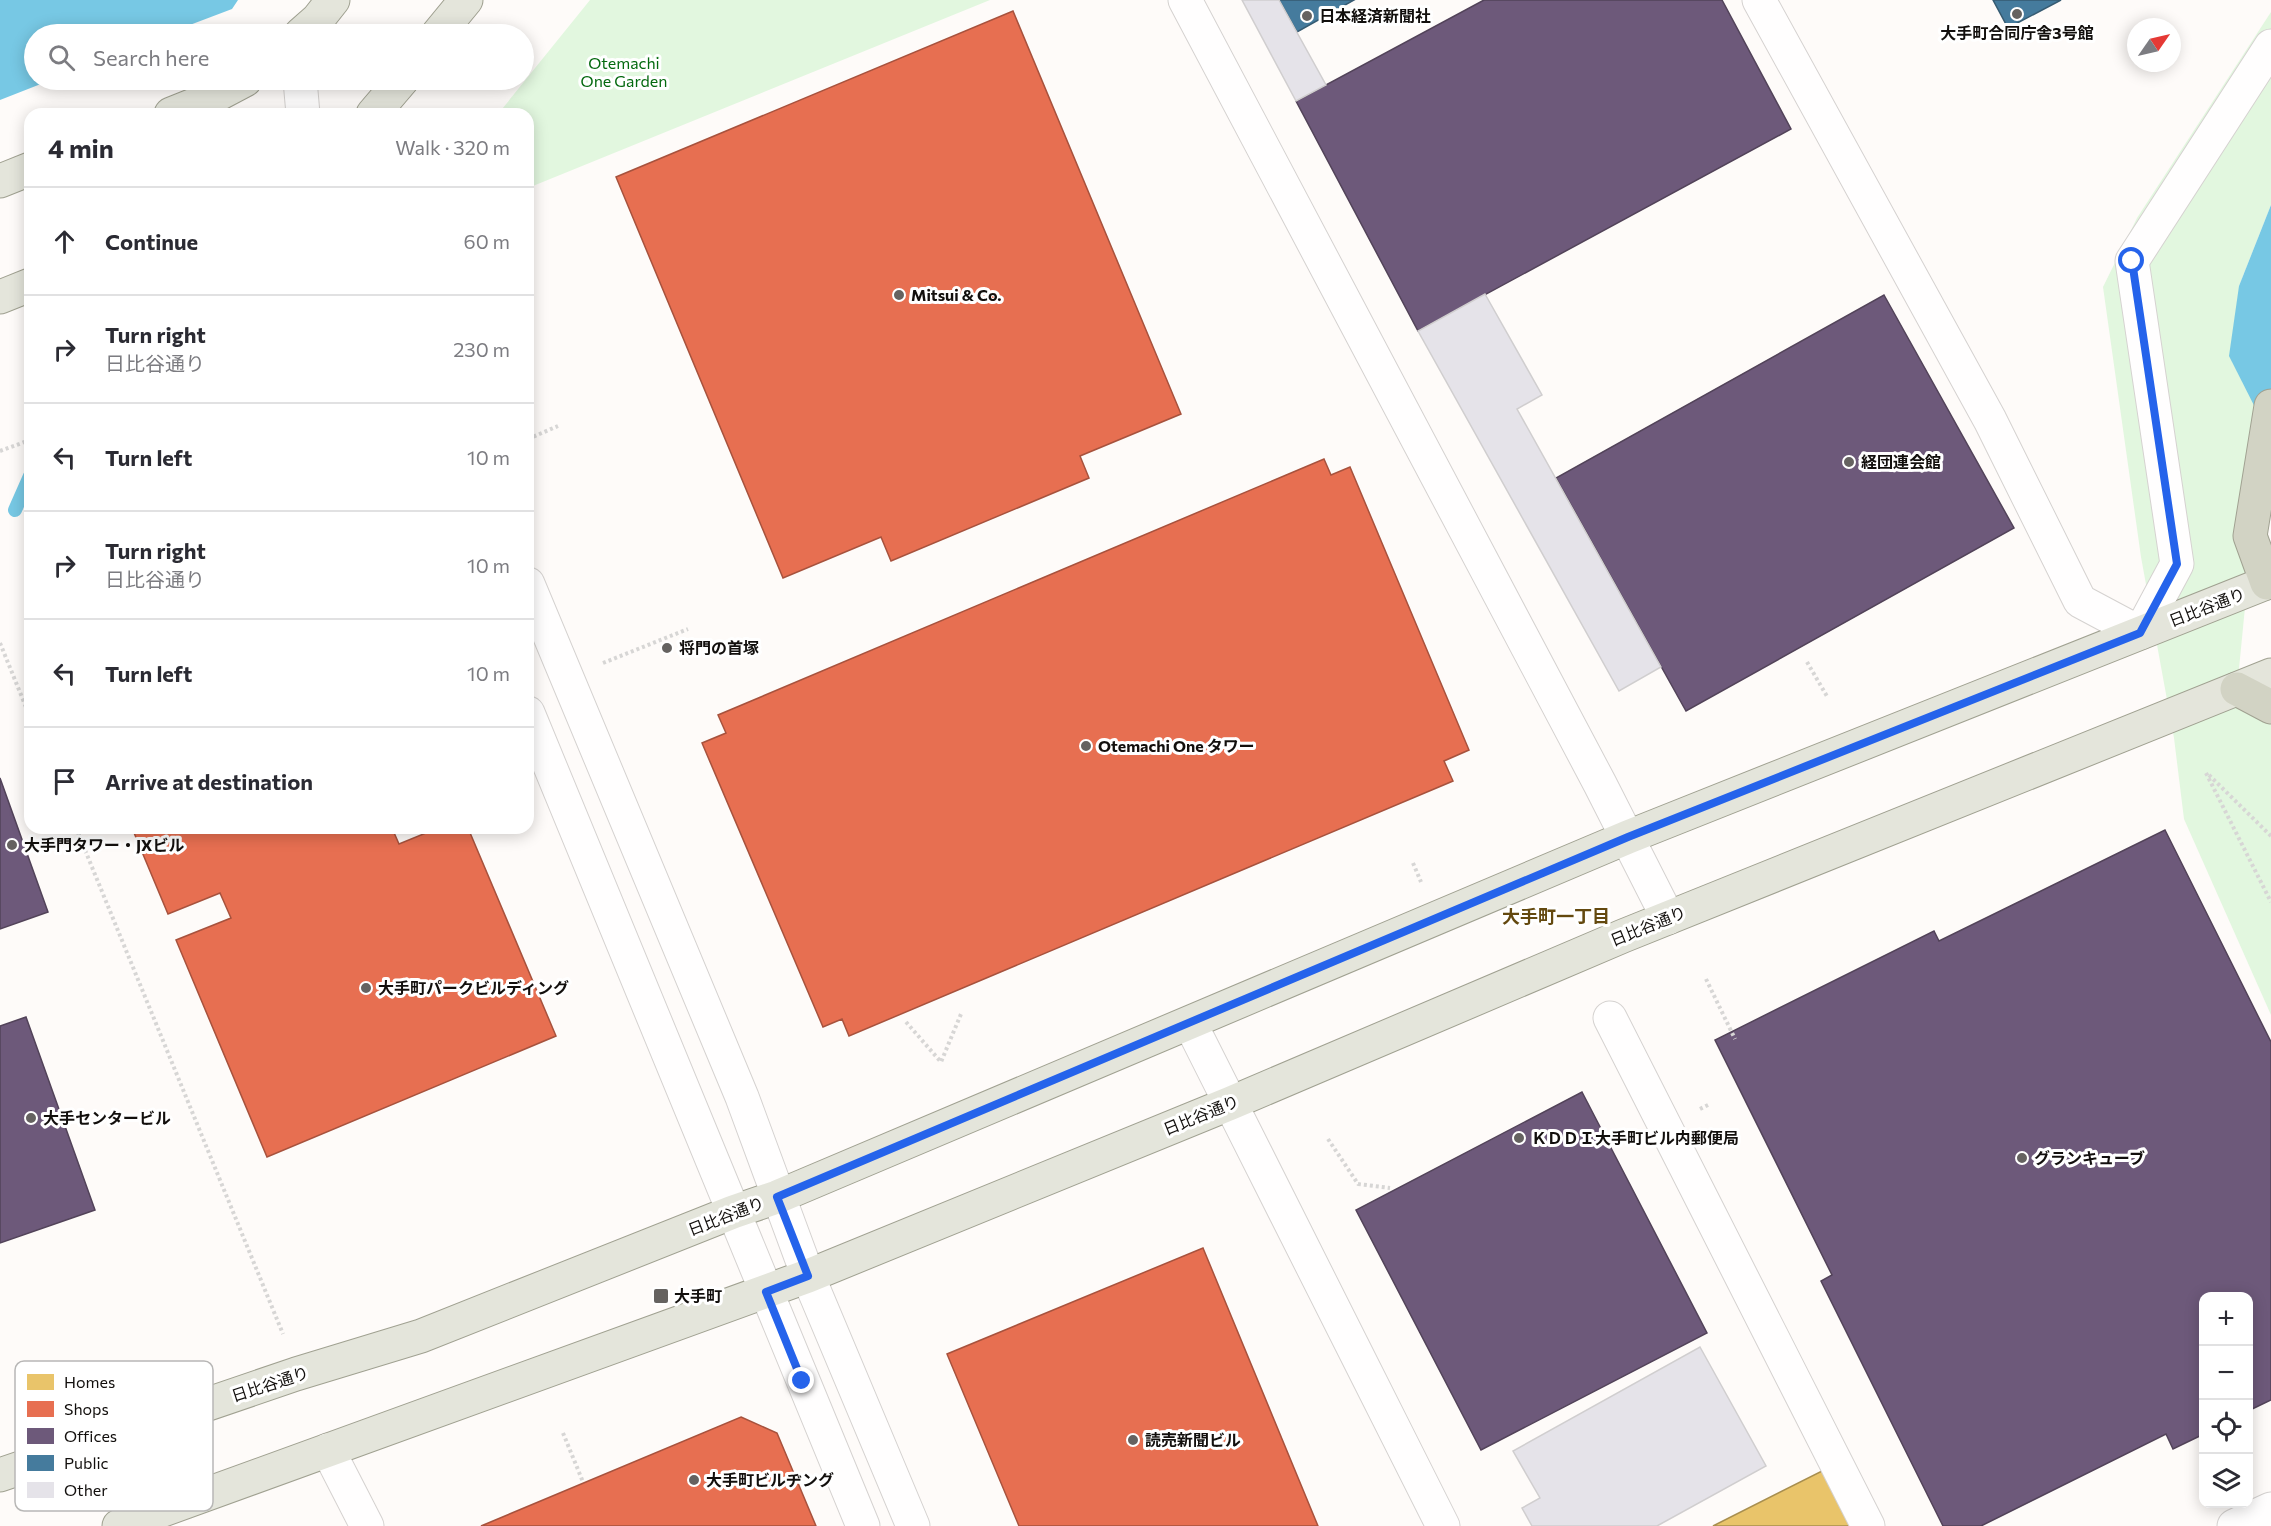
<!DOCTYPE html>
<meta charset="utf-8">
<style>
body{margin:0;font-family:Commissioner,"Noto Sans JP",sans-serif;background:#f7f7f7;color:#2b2b33}
.controls{position:absolute;right:18px;bottom:18px;display:grid;overflow:hidden;border-radius:12px;box-shadow:0 3px 15px #0003}
.controls button{width:54px;height:54px;display:grid;place-items:center;padding:0;border:0;border-bottom:2px solid #e1e1e2;background:#fff;color:#2b2b33;font:30px sans-serif}
.compass{position:absolute;left:2127px;top:18px;width:54px;height:54px;border-radius:50%;background:#fff;box-shadow:0 3px 15px #0003;rotate:56deg}
.stop{position:absolute;width:18px;height:18px;margin:-14px;border:4px solid #2563eb;border-radius:50%;background:#fff}
.stop.end{background:#2563eb;border-color:#fff;box-shadow:0 2px 6px #0008}
.list{margin:0;padding:0;list-style:none}
h2{display:flex;justify-content:space-between;align-items:center;height:78px;margin:0;padding:0 24px;font-size:26px}
h2 small{font-size:20px;font-weight:400;color:#7c7c81}
.list li{display:grid;grid-template-columns:39px 1fr auto;gap:18px;align-items:center;box-sizing:border-box;height:108px;padding:0 24px;border-top:2px solid #e1e1e2}
.list b{display:block;font-size:22px;white-space:nowrap}
.list p{margin:0;font-size:20px;white-space:nowrap;color:#7c7c81}
.list em{font-size:20px;font-style:normal;color:#7c7c81}
.icon{flex:none;width:33px;height:33px;fill:none;stroke:currentColor;stroke-width:2;stroke-linecap:round;stroke-linejoin:round}
.map{position:relative;flex:none;width:2271px;height:1526px;overflow:hidden}
.search{position:absolute;background:#fff;box-shadow:0 3px 15px #0003;left:24px;top:24px;width:510px;height:66px;display:flex;align-items:center;gap:15px;box-sizing:border-box;padding:0 21px;border-radius:33px;color:#7c7c81;font-size:22px}
.panel{position:absolute;background:#fff;box-shadow:0 3px 15px #0003;left:24px;top:108px;width:510px;height:726px;border-radius:18px}
.map>svg:first-child{display:block}
.green{fill:#e2f7df}
.water{fill:#77c8e4}
.homes{fill:#e9c46a;stroke:#a88e4e;stroke-width:1.5}
.shops{fill:#e76f51;stroke:#a7523d;stroke-width:1.5}
.offices{fill:#6d597a;stroke:#524359;stroke-width:1.5}
.public{fill:#457b9d;stroke:#365b72;stroke-width:1.5}
.lines{fill:none;stroke-linecap:round;stroke-linejoin:round}
.stream{stroke:#77c8e4;stroke-width:14}
.building{fill:#e5e3e9;stroke:#d0cecf;stroke-width:1.5}
.minor-casing{stroke:#d5d2d0;stroke-width:35}
.major-casing{stroke:#a0a191;stroke-width:35}
.highway-casing{stroke:#a0a191;stroke-width:35}
.path{stroke:#d7d6d5;stroke-width:4;stroke-dasharray:3 3;stroke-linecap:butt}
.minor{stroke:#fffefe;stroke-width:33}
.major{stroke:#e4e5db;stroke-width:33}
.highway{stroke:#d2d3c4;stroke-width:33}
.route{stroke:#2563eb;stroke-width:8}
.poi-dot{fill:#656260;stroke:#fff;stroke-width:2}
.labels{text-anchor:middle;stroke-width:6;stroke-linejoin:round;paint-order:stroke}
.poi-label{font-size:16px;font-weight:bold;fill:#120f0d;stroke:#fff;text-anchor:start}
.park-label{font-size:16px;fill:#04690f;stroke:#fff}
.street-label{font-size:16px;fill:#120f0d;stroke:#fff}
.neighbourhood-label{font-size:18px;font-weight:bold;fill:#64490f;stroke:#fff}
.key{fill:#fff;stroke:#b8b7b6;stroke-width:1.5}
.key-label{font-size:16px;fill:#120f0d}
</style>
<div class="map">
<svg width="2271" height="1526" viewBox="0 0 2271 1526">
<rect width="100%" height="100%" fill="#fefbf9"/>
<g class="green">
<polygon points="590,0 990,0 528,188 528,114 498,114"/>
<polygon points="2271,12 2271,205 2239,286 2263,424 2237,689 2271,707 2271,1015 2184,819 2174,738 2141,557 2103,287 2137,218"/>
</g>
<g class="water">
<polygon points="0,0 238,0 232,9 166,34 34,34 34,80 51,80 0,100"/>
<polygon points="2271,205 2271,439 2229,356 2239,286"/>
</g>
<polygon class="homes" points="1826,1469 1854,1526 1713,1526"/>
<g class="shops">
<polygon points="1013,11 1181,414 1080,456 1089,478 891,561 881,537 783,578 616,177"/>
<polygon points="1324,459 1331,475 1350,467 1469,750 1444,761 1453,781 849,1036 842,1019 823,1027 702,743 726,733 718,715"/>
<polygon points="132,828 392,828 399,844 438,828 468,828 556,1036 267,1157 176,940 231,918 220,893 168,914"/>
<polygon points="1203,1248 1318,1526 1019,1526 947,1354"/>
<polygon points="741,1417 777,1433 816,1526 481,1526"/>
</g>
<g class="offices">
<polygon points="1484,0 1722,0 1791,129 1418,331 1296,101"/>
<polygon points="1884,295 2014,528 1686,711 1556,478"/>
<polygon points="0,778 48,912 0,929"/>
<polygon points="2165,830 2271,1042 2271,1400 2248,1411 2248,1296 2204,1296 2204,1434 2173,1449 2166,1434 1981,1526 1943,1526 1821,1281 1832,1275 1715,1040 1934,931 1939,941"/>
<polygon points="26,1017 95,1210 0,1243 0,1026"/>
<polygon points="1582,1092 1707,1333 1481,1450 1356,1210"/>
</g>
<g class="public">
<polygon points="1279,0 1354,0 1297,32"/>
<polygon points="1993,0 2061,0 2008,28"/>
</g>
<g class="lines">
<polyline class="stream" points="15,510 30,476"/>
</g>
<g class="building">
<polygon points="1242,0 1279,0 1326,85 1296,101"/>
<polygon points="1485,294 1542,395 1517,409 1661,667 1619,691 1418,331"/>
<polygon points="1700,1347 1766,1466 1657,1526 1532,1526 1522,1508 1540,1498 1513,1451"/>
</g>
<g class="lines">
<g class="minor-casing">
<g id="minor">
<polyline points="1185,0 1600,784 1668,918"/>
<polyline points="1759,0 1990,420 2080,601 2140,633 2177,564 2132,261 2271,46"/>
<polyline points="300,80 303,114"/>
<polyline points="528,584 742,1097 808,1276 913,1526"/>
<polyline points="528,713 863,1526"/>
<polyline points="1610,1018 1868,1526"/>
<polyline points="1190,1023 1443,1526"/>
<polyline points="328,1450 367,1526"/>
<polyline points="2234,1526 2271,1509"/>
</g>
</g>
<g class="major-casing">
<g id="major">
<polyline points="301,34 318,19 333,0"/>
<polyline points="438,34 466,0"/>
<polyline points="171,114 211,98 245,80"/>
<polyline points="373,114 402,80"/>
<polyline points="0,181 30,169"/>
<polyline points="0,297 30,285"/>
<polyline points="0,1475 296,1374 421,1336 733,1212 777,1197 1628,837 2271,581"/>
<polyline points="119,1526 808,1276 1231,1103 1623,936 2271,675"/>
</g>
</g>
<g class="highway-casing">
<g id="highway">
<polyline points="2267,583 2250,536 2271,406"/>
<polyline points="2237,689 2271,707"/>
</g>
</g>
<g class="path">
<polyline points="528,439 558,426"/>
<polyline points="0,451 30,440"/>
<polyline points="0,643 30,717"/>
<polyline points="1807,662 1828,698"/>
<polyline points="603,663 688,629"/>
<polyline points="2206,773 2271,902"/>
<polyline points="2209,775 2271,836"/>
<polyline points="76,828 283,1334"/>
<polyline points="1413,863 1421,882"/>
<polyline points="1706,979 1735,1039"/>
<polyline points="906,1022 941,1062 961,1014"/>
<polyline points="1700,1109 1710,1104"/>
<polyline points="1328,1139 1358,1184 1390,1188"/>
<polyline points="563,1433 583,1482"/>
</g>
<use href="#minor" class="minor"/>
<use href="#major" class="major"/>
<use href="#highway" class="highway"/>
</g>
<g class="lines">
<polyline class="route" points="802,1381 766,1292 808,1276 777,1197 1628,837 2140,633 2177,564 2132,261"/>
</g>
<g class="poi-dot">
<circle cx="2017" cy="14" r="6"/>
<circle cx="1307" cy="16" r="6"/>
<circle cx="899" cy="295" r="6"/>
<circle cx="1849" cy="462" r="6"/>
<circle cx="667" cy="648" r="6"/>
<circle cx="1086" cy="746" r="6"/>
<circle cx="12" cy="845" r="6"/>
<circle cx="366" cy="988" r="6"/>
<circle cx="31" cy="1118" r="6"/>
<circle cx="1519" cy="1138" r="6"/>
<circle cx="2022" cy="1158" r="6"/>
<rect x="653" y="1288" width="16" height="16" rx="3"/>
<circle cx="1133" cy="1440" r="6"/>
<circle cx="694" cy="1480" r="6"/>
</g>
<g class="labels">
<g class="poi-label">
<text x="1319" y="22">日本経済新聞社</text>
<text x="2017" y="39" text-anchor="middle">大手町合同庁舎3号館</text>
<text x="911" y="301">Mitsui &amp; Co.</text>
<text x="1861" y="468">経団連会館</text>
<text x="679" y="654">将門の首塚</text>
<text x="1098" y="752">Otemachi One タワー</text>
<text x="24" y="851">大手門タワー・JXビル</text>
<text x="378" y="994">大手町パークビルディング</text>
<text x="43" y="1124">大手センタービル</text>
<text x="1531" y="1144">ＫＤＤＩ大手町ビル内郵便局</text>
<text x="2034" y="1164">グランキューブ</text>
<text x="674" y="1302">大手町</text>
<text x="1145" y="1446">読売新聞ビル</text>
<text x="706" y="1486">大手町ビルヂング</text>
</g>
<g class="park-label">
<text x="624" y="69">Otemachi<tspan x="624" dy="18">One Garden</tspan></text>
</g>
<g class="street-label">
<text transform="translate(2207 607) rotate(-21)" y="6">日比谷通り</text>
<text transform="translate(1648 926) rotate(-22)" y="6">日比谷通り</text>
<text transform="translate(1201 1115) rotate(-22)" y="6">日比谷通り</text>
<text transform="translate(726 1216) rotate(-21)" y="6">日比谷通り</text>
<text transform="translate(270 1384) rotate(-18)" y="6">日比谷通り</text>
</g>
<g class="neighbourhood-label">
<text x="1556" y="923">大手町一丁目</text>
</g>
</g>
<rect x="15" y="1361" width="198" height="150" rx="9" class="key"/>
<rect x="27" y="1374" width="27" height="16" fill="#e9c46a"/>
<rect x="27" y="1401" width="27" height="16" fill="#e76f51"/>
<rect x="27" y="1428" width="27" height="16" fill="#6d597a"/>
<rect x="27" y="1455" width="27" height="16" fill="#457b9d"/>
<rect x="27" y="1482" width="27" height="16" fill="#e5e3e9"/>
<g class="key-label">
<text x="64" y="1388">Homes</text>
<text x="64" y="1415">Shops</text>
<text x="64" y="1442">Offices</text>
<text x="64" y="1469">Public</text>
<text x="64" y="1496">Other</text>
</g>
</svg>
<div class="controls">
<button>+</button>
<button>−</button>
<button><svg class="icon" aria-label="locate" viewBox="0 0 24 24"><circle cx="12" cy="12" r="6"/><path d="M12 2v4M12 18v4M2 12h4M18 12h4"/></svg></button>
<button><svg class="icon" aria-label="layers" viewBox="0 0 24 24"><path d="M12 4l9 5-9 5-9-5zM3 14l9 5 9-5"/></svg></button>
</div>
<svg class="compass" viewBox="-18 -18 36 36"><path d="M0-13l5 13h-10z" fill="#e53935"/><path d="M0 13l5-13h-10z" fill="#7c7c81"/></svg>
<div class="stop" style="left:2132px;top:261px"></div>
<div class="stop end" style="left:802px;top:1381px"></div>
<div class="search"><svg class="icon" aria-label="search" viewBox="0 0 24 24"><circle cx="10" cy="10" r="6"/><path d="M15 15l6 6"/></svg>Search here</div>
<section class="panel">
<h2>4 min<small>Walk · 320 m</small></h2>
<ul class="list">
<li><svg class="icon" aria-label="ahead" viewBox="0 0 24 24"><path d="M12 20V5M6 11l6-6 6 6"/></svg><div><b>Continue</b></div><em>60 m</em></li>
<li><svg class="icon" aria-label="right" viewBox="0 0 24 24"><path d="M7 20v-9h11M14 6l5 5-5 5"/></svg><div><b>Turn right</b><p>日比谷通り</p></div><em>230 m</em></li>
<li><svg class="icon" aria-label="left" viewBox="0 0 24 24"><path d="M17 20v-9H6M10 6l-5 5 5 5"/></svg><div><b>Turn left</b></div><em>10 m</em></li>
<li><svg class="icon" aria-label="right" viewBox="0 0 24 24"><path d="M7 20v-9h11M14 6l5 5-5 5"/></svg><div><b>Turn right</b><p>日比谷通り</p></div><em>10 m</em></li>
<li><svg class="icon" aria-label="left" viewBox="0 0 24 24"><path d="M17 20v-9H6M10 6l-5 5 5 5"/></svg><div><b>Turn left</b></div><em>10 m</em></li>
<li><svg class="icon" aria-label="arrive" viewBox="0 0 24 24"><path d="M6 21V4h12l-3 4 3 4H6"/></svg><div><b>Arrive at destination</b></div></li>
</ul>
</section>
</div>
